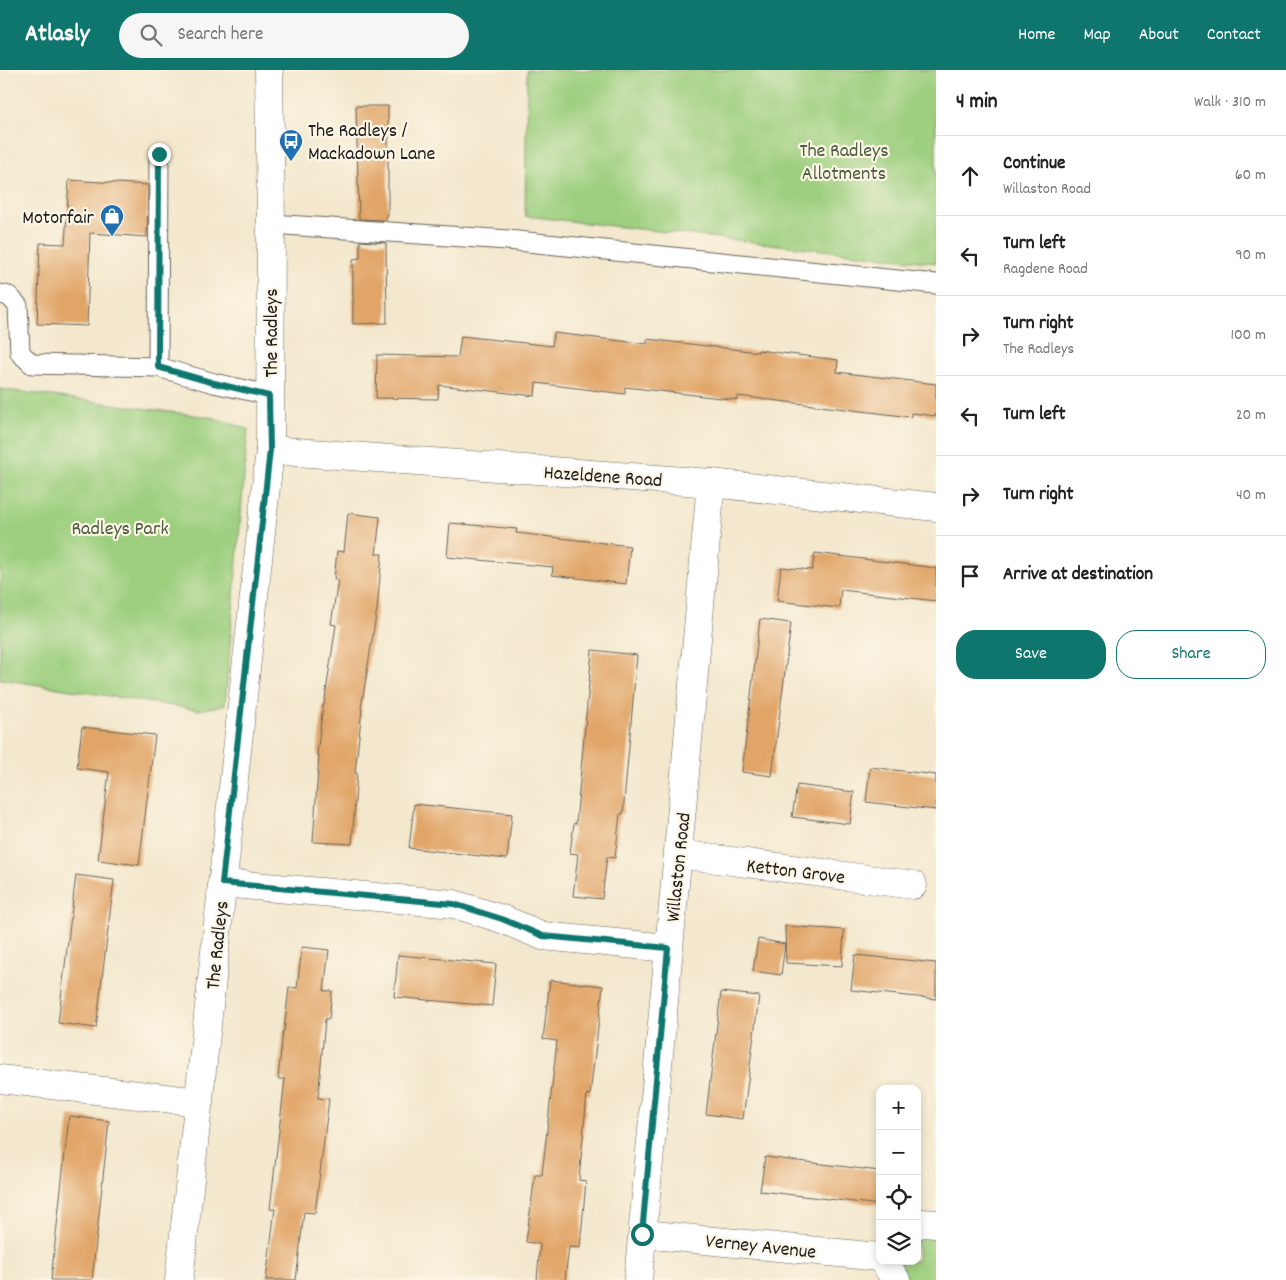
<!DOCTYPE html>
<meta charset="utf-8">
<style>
body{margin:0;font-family:Dekko,sans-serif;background:#f6f6f6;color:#222}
.controls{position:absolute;right:15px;bottom:15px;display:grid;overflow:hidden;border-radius:10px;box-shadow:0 2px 8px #0003}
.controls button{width:45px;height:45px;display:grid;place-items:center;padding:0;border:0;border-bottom:1px solid #e0e0e0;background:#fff;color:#222;font:25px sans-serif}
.stop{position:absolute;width:15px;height:15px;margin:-11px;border:4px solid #0f766e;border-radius:50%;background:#fff}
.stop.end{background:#0f766e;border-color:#fff;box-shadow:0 1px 5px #0008}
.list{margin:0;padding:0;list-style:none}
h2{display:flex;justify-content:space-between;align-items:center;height:65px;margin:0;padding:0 20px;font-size:21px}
h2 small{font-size:16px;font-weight:400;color:#767676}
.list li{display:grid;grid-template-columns:32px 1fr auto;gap:15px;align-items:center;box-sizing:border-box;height:80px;padding:0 20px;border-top:1px solid #e0e0e0}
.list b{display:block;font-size:19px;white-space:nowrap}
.list p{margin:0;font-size:16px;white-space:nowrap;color:#767676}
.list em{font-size:16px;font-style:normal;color:#767676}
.actions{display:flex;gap:10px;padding:15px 20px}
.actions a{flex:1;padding:11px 0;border:1px solid #0f766e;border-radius:20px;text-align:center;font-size:18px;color:#0f766e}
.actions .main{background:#0f766e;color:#fff}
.icon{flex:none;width:28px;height:28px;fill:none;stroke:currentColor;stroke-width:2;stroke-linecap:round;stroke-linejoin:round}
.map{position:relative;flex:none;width:936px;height:1210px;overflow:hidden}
header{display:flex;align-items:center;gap:30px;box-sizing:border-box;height:70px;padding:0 25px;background:#0f766e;color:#fff}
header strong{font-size:24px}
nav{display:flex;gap:28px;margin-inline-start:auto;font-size:18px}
.search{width:350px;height:45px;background:#f6f6f6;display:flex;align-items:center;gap:12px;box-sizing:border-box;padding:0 18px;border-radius:28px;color:#767676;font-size:19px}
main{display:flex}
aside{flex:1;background:#fff}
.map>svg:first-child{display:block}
.green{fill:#9dcf7f;stroke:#5c764e}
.building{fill:#e1a568}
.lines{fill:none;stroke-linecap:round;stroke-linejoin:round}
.lane-casing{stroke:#67635a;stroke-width:21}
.street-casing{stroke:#67635a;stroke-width:29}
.secondary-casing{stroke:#67635a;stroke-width:29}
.lane{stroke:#fff;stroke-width:19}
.street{stroke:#fff;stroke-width:28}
.secondary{stroke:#fff;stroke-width:28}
.route{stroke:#0f766e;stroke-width:6}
.labels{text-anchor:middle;stroke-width:4.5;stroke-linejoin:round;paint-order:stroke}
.poi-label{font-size:20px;fill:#1c1c1c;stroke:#fcf5e5;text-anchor:start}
.park-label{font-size:20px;fill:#495b3f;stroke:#fcf5e5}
.street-label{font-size:20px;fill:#1c1c1c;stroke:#fcf5e5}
</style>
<header>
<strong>Atlasly</strong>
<div class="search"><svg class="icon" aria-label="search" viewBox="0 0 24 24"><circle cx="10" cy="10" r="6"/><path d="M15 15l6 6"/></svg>Search here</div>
<nav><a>Home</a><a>Map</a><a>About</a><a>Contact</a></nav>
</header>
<main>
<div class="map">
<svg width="936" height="1210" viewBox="0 0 936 1210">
<rect width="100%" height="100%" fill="#fcf5e5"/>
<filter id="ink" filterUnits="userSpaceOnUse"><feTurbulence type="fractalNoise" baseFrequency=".02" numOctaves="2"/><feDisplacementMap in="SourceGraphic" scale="10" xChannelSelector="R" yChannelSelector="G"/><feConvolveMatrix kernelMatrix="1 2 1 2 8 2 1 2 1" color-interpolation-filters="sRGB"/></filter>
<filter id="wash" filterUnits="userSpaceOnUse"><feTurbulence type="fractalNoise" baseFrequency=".0096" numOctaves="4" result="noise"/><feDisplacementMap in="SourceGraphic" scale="20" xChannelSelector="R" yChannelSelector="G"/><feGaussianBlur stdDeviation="1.12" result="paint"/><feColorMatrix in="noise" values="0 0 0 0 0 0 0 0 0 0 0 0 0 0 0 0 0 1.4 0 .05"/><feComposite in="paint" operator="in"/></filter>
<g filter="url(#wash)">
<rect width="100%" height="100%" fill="#f3e8cd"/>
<g class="green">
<polygon points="527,0 936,0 936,193 525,146"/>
<polygon points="0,319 216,348 248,359 225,635 199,640 0,609"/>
<polygon points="936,1162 936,1210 909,1210 900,1194 900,1191 917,1191 917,1165"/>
</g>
<g id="blocks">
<g class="building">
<polygon points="356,36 388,36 388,145 386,145 386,150 359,149"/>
<polygon points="69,110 148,115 147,167 90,163 87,256 37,254 40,173 65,174"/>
<polygon points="360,171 386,173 387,253 353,254 353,189 360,188"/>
<polygon points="554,263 647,274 647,269 758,282 758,280 838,290 837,302 936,314 936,346 911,343 911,347 738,326 738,330 625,317 625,324 536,313 535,326 439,315 438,329 376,328 377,285 458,287 461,266 552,276"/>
<polygon points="348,443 380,447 376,484 382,484 377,539 361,639 362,639 355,703 357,703 352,774 313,772 319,685 317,685 323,635 324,635 336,555 331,554 338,510 334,510 337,481 344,482"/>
<polygon points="450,453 517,459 516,463 630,476 626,514 552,505 553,497 447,487"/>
<polygon points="815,483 936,498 936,531 841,520 839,538 777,531 781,497 812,500"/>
<polygon points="760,549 791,553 772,706 742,702"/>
<polygon points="592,580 637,585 623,744 620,744 615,788 607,787 602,829 573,826 578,784 570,783 574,753 576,754"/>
<polygon points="82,657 155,665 139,795 98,790 109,702 77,698"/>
<polygon points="870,697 936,705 936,740 866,732"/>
<polygon points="797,715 854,722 850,754 792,747"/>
<polygon points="414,734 512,744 507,789 409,778"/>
<polygon points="76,805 114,810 96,958 58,953"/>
<polygon points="785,856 844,860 842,896 786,893"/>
<polygon points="758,869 785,874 781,905 753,901"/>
<polygon points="302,877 329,880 324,921 332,921 329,949 325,949 318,1028 329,1029 315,1143 304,1142 296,1210 266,1210 275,1139 270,1139 285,1009 278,1009 283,961 284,961 289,917 297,918"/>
<polygon points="398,885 496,894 492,936 394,927"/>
<polygon points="855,885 936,893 936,929 851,920"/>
<polygon points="550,910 603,916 590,1025 587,1024 579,1110 586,1111 580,1178 569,1177 565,1210 537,1210 540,1174 526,1172 535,1105 542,1105 557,971 543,969"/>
<polygon points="721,922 759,926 743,1049 706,1044"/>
<polygon points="69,1046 109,1051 92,1210 51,1210"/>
<polygon points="765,1087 880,1101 880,1135 760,1121"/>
</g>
</g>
</g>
<g filter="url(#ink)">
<use href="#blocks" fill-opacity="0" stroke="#67635a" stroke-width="1"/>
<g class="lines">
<g class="lane-casing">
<g id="lane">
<polyline points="271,154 508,170 936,214"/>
<polyline points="0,224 9,226 18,236 20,283 32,294 158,297 214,313 269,325"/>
<polyline points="158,297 159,84"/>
</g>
</g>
<g class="street-casing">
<g id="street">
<polyline points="270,380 711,413 936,437"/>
<polyline points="679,784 913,815"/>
<polyline points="222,813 454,834 502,849 543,866 668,878"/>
<polyline points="0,1009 199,1032"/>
<polyline points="917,1155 922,1153 936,1154"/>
<polyline points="643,1164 880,1187"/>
<polyline points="883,1191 896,1210"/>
<path d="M638,1210C663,944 688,679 711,413"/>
</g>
</g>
<g class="secondary-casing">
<polyline id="secondary" points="179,1210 270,380 271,154 269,0"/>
</g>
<use href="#lane" class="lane"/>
<use href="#street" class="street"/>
<use href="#secondary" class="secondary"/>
</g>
</g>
<g class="lines" filter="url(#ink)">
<polyline class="route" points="159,84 158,297 214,313 269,326 270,380 222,813 454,834 502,849 543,866 668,878 642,1164"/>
</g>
<defs>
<g id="bus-pin" transform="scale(1.25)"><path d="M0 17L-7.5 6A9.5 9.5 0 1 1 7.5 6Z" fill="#1f6fb2" stroke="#fcf5e5"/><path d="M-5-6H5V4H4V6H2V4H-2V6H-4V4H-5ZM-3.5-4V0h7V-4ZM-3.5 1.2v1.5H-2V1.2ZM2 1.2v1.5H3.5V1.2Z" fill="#fff"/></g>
<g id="shop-pin" transform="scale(1.25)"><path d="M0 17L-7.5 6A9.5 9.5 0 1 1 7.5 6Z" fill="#1f6fb2" stroke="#fcf5e5"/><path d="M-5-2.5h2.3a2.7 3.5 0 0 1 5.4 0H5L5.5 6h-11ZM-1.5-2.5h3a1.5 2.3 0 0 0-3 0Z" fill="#fff"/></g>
</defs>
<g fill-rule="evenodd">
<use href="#bus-pin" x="291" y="71"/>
<use href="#shop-pin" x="112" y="146"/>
</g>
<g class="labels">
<g class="poi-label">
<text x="308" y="66">The Radleys /<tspan x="308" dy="23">Mackadown Lane</tspan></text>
<text x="94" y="153" text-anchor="end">Motorfair</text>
</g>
<g class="park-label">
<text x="844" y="86">The Radleys<tspan x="844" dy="23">Allotments</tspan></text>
<text x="120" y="464">Radleys Park</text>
</g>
<g class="street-label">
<text transform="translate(270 263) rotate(-90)" y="7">The Radleys</text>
<text transform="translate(603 405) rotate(4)" y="7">Hazeldene Road</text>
<text transform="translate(677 797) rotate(-84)" y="7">Willaston Road</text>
<text transform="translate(796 800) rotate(7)" y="7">Ketton Grove</text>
<text transform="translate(216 875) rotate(-84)" y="7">The Radleys</text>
<text transform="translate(761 1175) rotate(6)" y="7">Verney Avenue</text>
</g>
</g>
</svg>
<div class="controls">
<button>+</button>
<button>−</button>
<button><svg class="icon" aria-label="locate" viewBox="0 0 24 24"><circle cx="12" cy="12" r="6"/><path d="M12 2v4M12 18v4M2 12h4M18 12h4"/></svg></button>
<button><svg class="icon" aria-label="layers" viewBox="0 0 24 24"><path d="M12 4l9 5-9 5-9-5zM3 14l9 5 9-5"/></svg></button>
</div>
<div class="stop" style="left:642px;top:1164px"></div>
<div class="stop end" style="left:159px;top:84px"></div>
</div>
<aside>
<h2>4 min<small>Walk · 310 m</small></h2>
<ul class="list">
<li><svg class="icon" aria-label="ahead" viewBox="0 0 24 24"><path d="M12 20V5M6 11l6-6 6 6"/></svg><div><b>Continue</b><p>Willaston Road</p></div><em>60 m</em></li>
<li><svg class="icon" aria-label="left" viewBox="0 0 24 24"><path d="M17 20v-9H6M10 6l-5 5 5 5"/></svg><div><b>Turn left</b><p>Ragdene Road</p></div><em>90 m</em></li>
<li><svg class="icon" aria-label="right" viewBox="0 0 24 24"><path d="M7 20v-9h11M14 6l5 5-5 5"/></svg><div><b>Turn right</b><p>The Radleys</p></div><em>100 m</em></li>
<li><svg class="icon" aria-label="left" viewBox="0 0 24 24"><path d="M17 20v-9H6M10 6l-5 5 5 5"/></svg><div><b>Turn left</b></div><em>20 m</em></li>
<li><svg class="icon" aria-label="right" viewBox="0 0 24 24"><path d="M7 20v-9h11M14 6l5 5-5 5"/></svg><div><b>Turn right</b></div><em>40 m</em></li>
<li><svg class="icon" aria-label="arrive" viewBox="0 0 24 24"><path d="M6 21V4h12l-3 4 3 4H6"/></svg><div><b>Arrive at destination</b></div></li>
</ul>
<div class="actions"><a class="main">Save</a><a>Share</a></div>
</aside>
</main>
